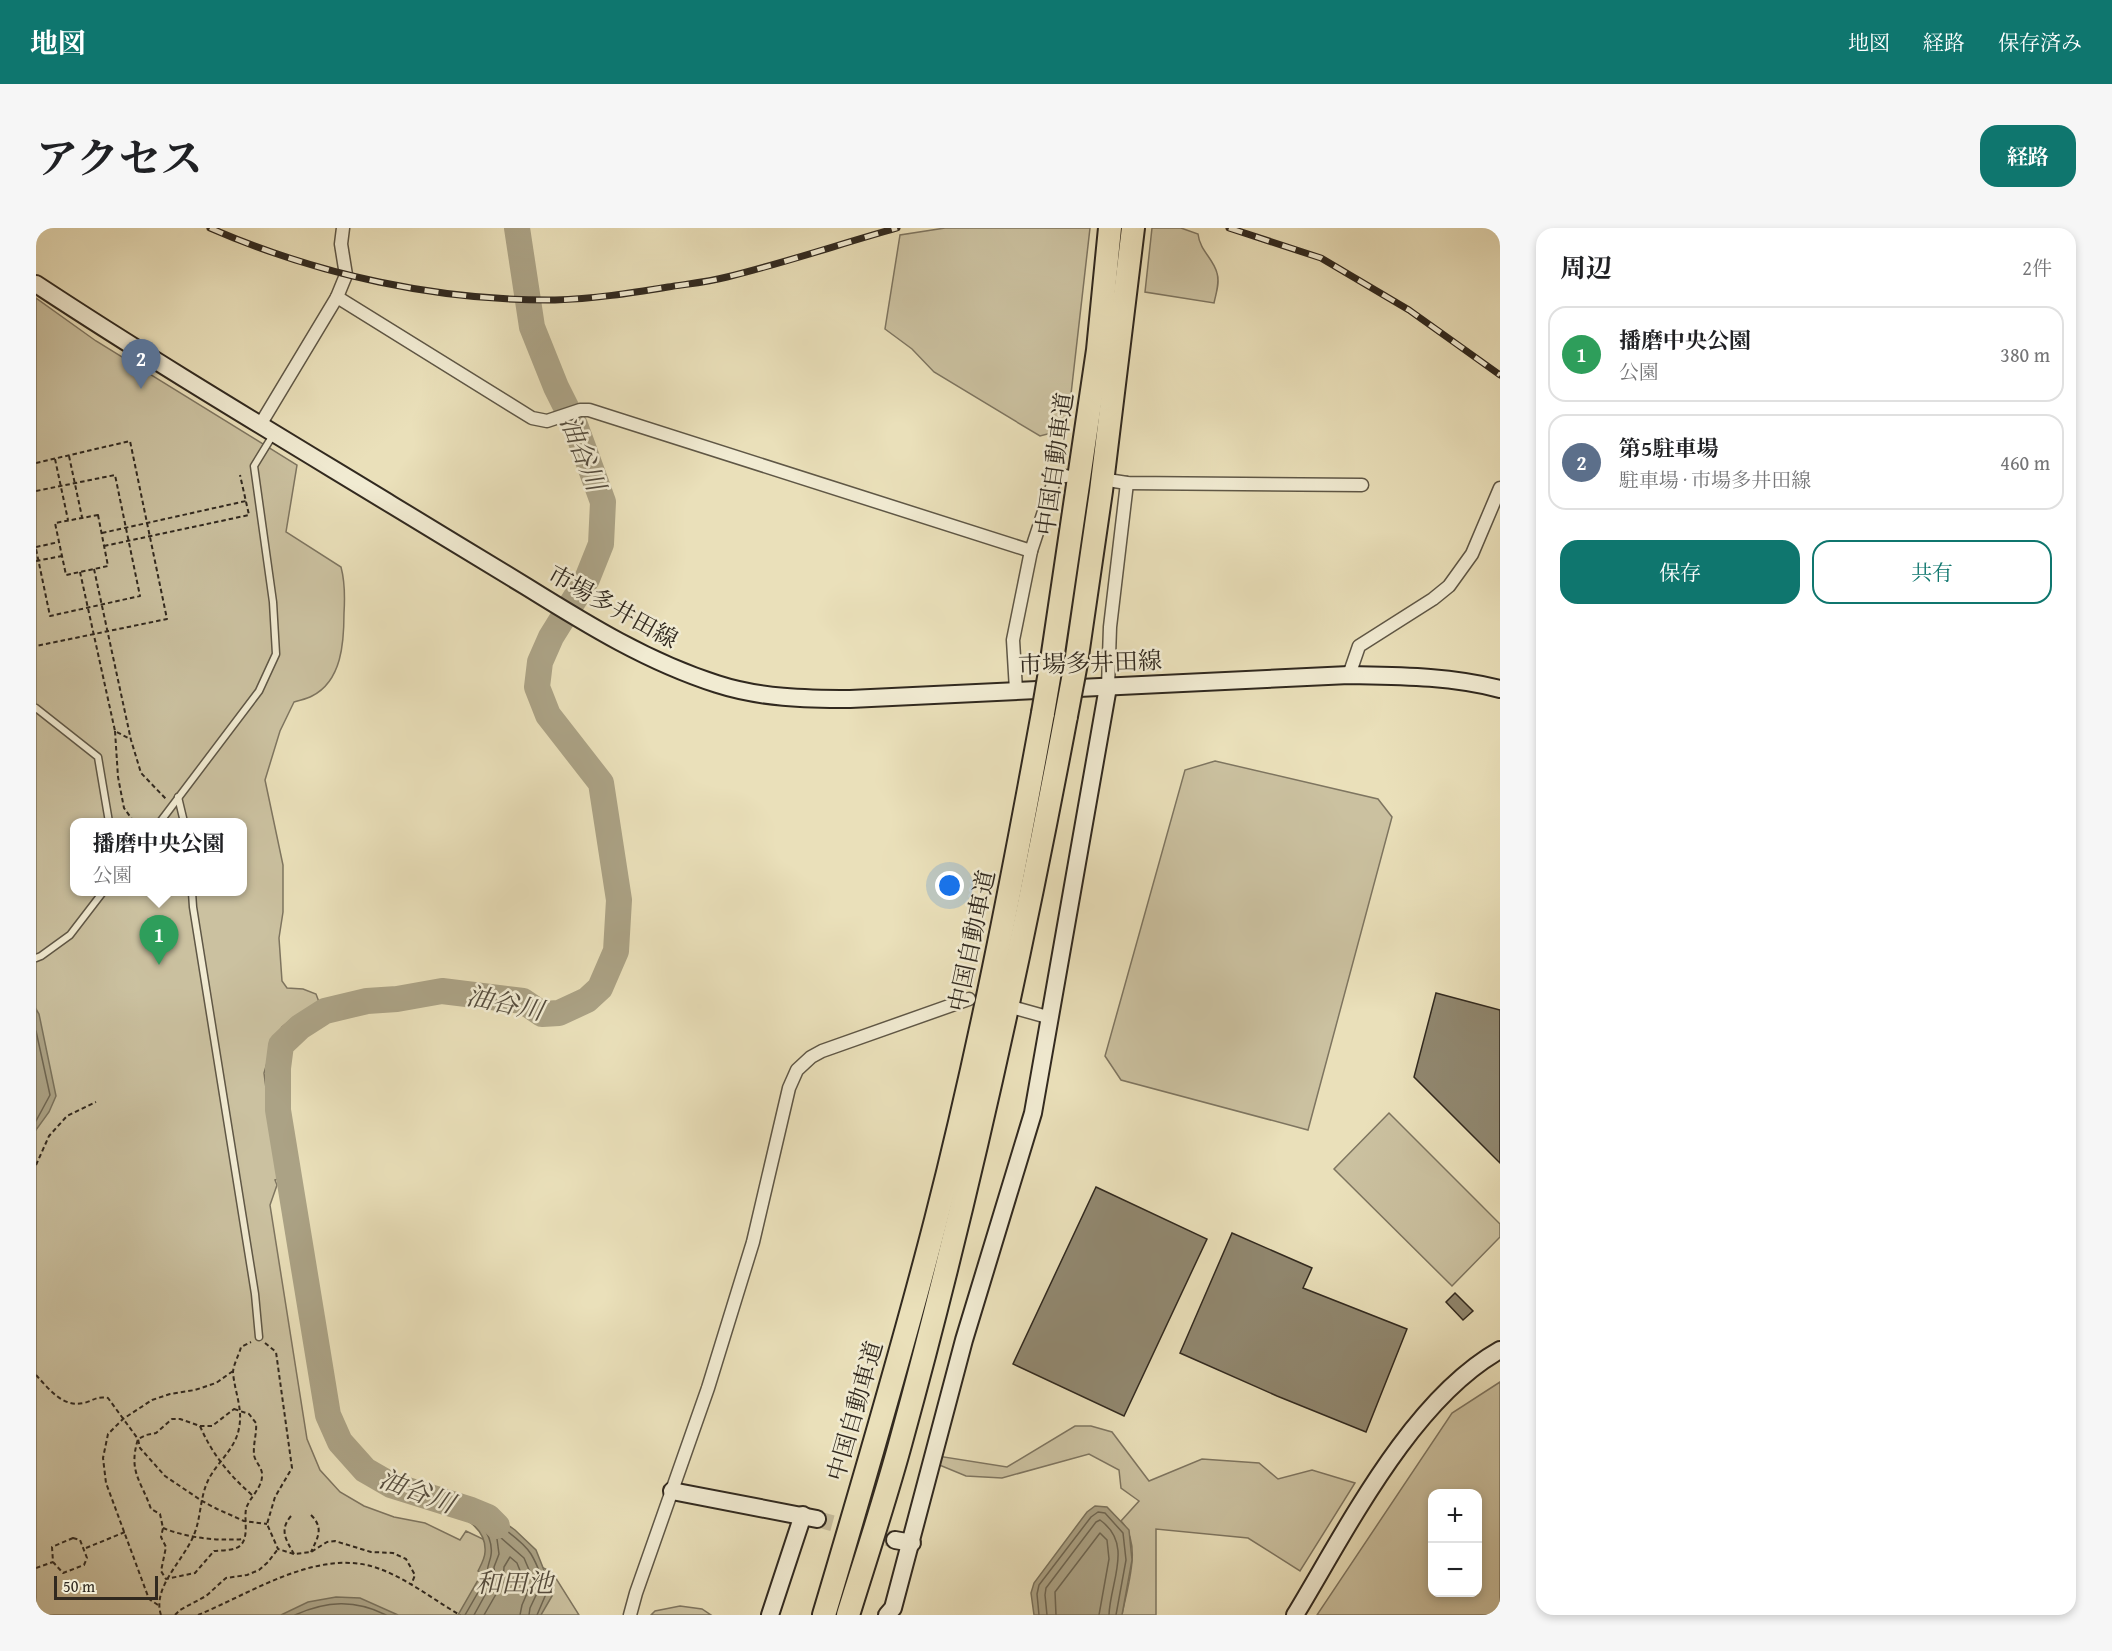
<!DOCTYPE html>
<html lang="ja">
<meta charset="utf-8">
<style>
body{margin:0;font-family:"Gentium Book Plus","Noto Serif JP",serif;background:#f6f6f6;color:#202124}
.controls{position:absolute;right:18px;bottom:18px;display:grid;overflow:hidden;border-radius:12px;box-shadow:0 3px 9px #0003}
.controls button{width:54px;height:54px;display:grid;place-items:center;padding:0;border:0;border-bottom:2px solid #e0e0e0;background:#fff;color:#202124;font:30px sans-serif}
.scale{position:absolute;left:18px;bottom:15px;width:104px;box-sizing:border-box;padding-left:6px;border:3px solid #31291f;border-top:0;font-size:16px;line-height:21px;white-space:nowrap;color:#31291f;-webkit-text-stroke:4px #f1ebd2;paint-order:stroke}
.you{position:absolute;left:914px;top:658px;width:21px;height:21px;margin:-15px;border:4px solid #fff;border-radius:50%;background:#1a73e8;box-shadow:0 0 0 9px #1a73e833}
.badge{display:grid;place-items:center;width:39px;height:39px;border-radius:50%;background:#0f766e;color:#fff;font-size:20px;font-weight:700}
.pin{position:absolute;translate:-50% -50px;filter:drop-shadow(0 2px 3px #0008)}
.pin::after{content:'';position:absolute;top:32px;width:21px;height:18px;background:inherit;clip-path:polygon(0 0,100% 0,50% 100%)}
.popup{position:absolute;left:34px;top:590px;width:177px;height:78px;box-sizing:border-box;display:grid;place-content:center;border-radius:12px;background:#fff;filter:drop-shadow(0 2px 4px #0005);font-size:20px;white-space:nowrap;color:#757577}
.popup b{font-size:22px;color:#202124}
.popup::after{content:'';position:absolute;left:50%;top:100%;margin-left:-12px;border:12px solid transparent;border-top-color:#fff}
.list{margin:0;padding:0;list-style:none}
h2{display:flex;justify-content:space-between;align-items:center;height:78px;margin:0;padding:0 24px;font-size:26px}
h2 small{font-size:20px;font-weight:400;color:#757577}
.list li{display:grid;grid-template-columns:39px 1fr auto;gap:18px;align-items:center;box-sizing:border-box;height:96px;margin:0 12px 12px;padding:0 12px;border:2px solid #e0e0e0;border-radius:18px}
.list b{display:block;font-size:22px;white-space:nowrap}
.list p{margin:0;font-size:20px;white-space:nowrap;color:#757577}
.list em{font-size:20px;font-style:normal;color:#757577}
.actions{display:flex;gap:12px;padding:18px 24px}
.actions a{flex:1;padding:14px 0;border:2px solid #0f766e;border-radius:18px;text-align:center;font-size:21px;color:#0f766e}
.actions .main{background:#0f766e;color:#fff}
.map{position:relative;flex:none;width:1464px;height:1387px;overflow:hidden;border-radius:18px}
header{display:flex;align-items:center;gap:36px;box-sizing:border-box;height:84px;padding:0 30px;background:#0f766e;color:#fff}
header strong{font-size:28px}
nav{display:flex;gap:33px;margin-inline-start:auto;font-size:21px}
.intro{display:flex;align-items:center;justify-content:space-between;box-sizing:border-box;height:144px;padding:0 36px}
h1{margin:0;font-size:42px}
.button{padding:15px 27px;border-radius:18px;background:#0f766e;color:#fff;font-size:21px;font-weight:700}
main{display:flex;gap:36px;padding:0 36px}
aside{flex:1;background:#fff;border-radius:18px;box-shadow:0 3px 9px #0003}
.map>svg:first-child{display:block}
.green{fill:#cbc1a0;stroke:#7e7560;stroke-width:1.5;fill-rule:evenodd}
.water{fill:#aba285;stroke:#7a725c;stroke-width:1.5}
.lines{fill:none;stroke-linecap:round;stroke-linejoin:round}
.shore{stroke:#6e6652;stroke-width:1.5}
.river{stroke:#aba285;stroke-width:26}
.building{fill:#918870;stroke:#31291f;stroke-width:1.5}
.secondary-tunnel{stroke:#c5bb9b;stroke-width:16;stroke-dasharray:16 8;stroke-linecap:butt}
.lane-casing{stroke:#5f5746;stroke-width:9}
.street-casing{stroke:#5f5746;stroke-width:15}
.secondary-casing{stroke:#31291f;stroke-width:20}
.highway-casing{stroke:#31291f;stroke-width:26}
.path{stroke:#31291f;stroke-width:2;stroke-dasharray:4.5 3;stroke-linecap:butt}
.lane{stroke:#f1ebd2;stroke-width:6}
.street{stroke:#f1ebd2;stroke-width:12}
.secondary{stroke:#f1ebd2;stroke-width:16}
.highway{stroke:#eae0ba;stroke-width:22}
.rail-casing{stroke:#31291f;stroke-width:7}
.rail{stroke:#f1ebd2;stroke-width:4.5;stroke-dasharray:14;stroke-linecap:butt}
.highway-bridge-casing{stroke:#31291f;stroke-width:26;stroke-linecap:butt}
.highway-bridge{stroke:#eae0ba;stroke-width:22}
.labels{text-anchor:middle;stroke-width:5;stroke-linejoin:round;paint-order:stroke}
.street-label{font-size:24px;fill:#31291f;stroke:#f1ebd2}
.water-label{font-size:26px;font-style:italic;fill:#564d3e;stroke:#f1ebd2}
</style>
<header>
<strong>地図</strong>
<nav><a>地図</a><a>経路</a><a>保存済み</a></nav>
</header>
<div class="intro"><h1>アクセス</h1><a class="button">経路</a></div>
<main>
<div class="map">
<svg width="1464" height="1387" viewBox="0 0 1464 1387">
<rect width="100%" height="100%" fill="#eae0ba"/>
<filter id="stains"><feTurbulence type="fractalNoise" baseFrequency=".00333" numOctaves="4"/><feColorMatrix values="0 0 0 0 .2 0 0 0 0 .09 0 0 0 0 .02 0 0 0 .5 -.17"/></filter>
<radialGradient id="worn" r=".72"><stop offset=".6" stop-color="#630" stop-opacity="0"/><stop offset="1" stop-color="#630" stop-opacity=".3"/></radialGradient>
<g class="green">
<polygon points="909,0 1054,0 1031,201 1004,208 898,144 876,121 849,101 864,7"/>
<path d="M1116,0H1145L1162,6C1164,23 1177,30 1181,45C1184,55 1180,65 1178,75L1109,64Z"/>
<path d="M0,70L60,113L261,237L250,304L305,339C309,354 309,369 308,385C308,414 306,453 276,468C271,471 264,472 258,474L244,503L229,552L247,637V684L243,710L246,753L251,760L267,761L280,766L283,774L258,789L246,799L238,811L228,845L242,951L239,952L241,957L234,977L271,1211L284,1242L304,1264L328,1278L358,1289L389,1295L424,1312L430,1303L516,1344L543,1387H0ZM39,594H207V664H39Z"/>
<polygon points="1179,533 1342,571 1356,589 1272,902 1085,852 1069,828 1149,542"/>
<polygon points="1353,885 1464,996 1464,1009 1416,1058 1298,941"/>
<path d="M1464,1154V1387H1281L1416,1185ZM1396,1266H1442V1364H1396Z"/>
<path d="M1039,1198H1055L1076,1204L1113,1253L1166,1231L1223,1235L1242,1251L1276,1242L1319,1255L1264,1343L1212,1310L1120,1301V1387H1086C1091,1359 1107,1316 1085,1293L1103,1273L1085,1260L1083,1242L1053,1226L966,1250L930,1248L901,1236L902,1228L971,1239Z"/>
<polygon points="644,1378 666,1381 675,1387 615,1387 619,1383"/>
</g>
<g class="water">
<polygon points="0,781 3,786 20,868 13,884 0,902"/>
<polygon points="1059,1278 1071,1279 1093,1302 1096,1332 1086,1387 998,1387 995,1365 998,1355 1051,1284"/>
<path d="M409,1279L454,1284L479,1302L500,1322L515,1360L516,1368L505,1387H422L446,1345L442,1343C445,1337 449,1330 449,1324C451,1300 427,1289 409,1279Z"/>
<polygon points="300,1369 324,1370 362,1387 245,1387 272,1374"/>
</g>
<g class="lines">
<g class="shore">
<polyline points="0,803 14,867 0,893"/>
<path d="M259,1387C290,1373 319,1371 350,1387"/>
<path d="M429,1387L452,1347C450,1338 454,1335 455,1327C457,1315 450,1302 443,1293L446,1289C458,1291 488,1315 495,1326C501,1336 508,1354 510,1366L501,1387"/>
<polyline points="438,1387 459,1349 458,1339 463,1326 461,1311 464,1309 488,1330 502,1363 494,1380 493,1387"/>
<polyline points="448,1387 467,1354 468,1339 474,1329 481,1335 492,1363 486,1377 484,1387"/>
<polyline points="1003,1387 1001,1366 1003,1357 1055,1289 1062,1284 1069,1285 1087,1305 1090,1332 1080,1387"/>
<path d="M1011,1387L1009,1367L1010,1360L1060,1294L1064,1292C1098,1316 1074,1354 1073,1387"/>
<polyline points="1020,1387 1019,1364 1064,1305 1071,1312 1073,1331 1063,1387"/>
</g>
<polyline class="river" points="461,1298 452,1289 435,1282 355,1257 329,1242 304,1214 292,1187 242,882 242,840 245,817 264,799 289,783 331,773 361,771 406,763 487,773 506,786 523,785 551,772 564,760 580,723 583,672 565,555 512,487 501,459 504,434 515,409 551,351 565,316 567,274 539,197 520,159 496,99 481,0"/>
</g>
<g class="building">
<polygon points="1400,765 1464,782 1464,935 1378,849"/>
<polygon points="1060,959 1171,1011 1088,1188 977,1136"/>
<polygon points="1196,1005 1276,1040 1267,1060 1371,1101 1330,1204 1241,1168 1144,1125"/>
<polygon points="1419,1065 1437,1083 1427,1092 1410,1074"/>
</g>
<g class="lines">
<polyline class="secondary-tunnel" points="781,1291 859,1312"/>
<g class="lane-casing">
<g id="lane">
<polyline points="0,480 62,529 73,594"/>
<polyline points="142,569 148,594"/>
<polyline points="124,594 223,463 240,426 237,374 218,238 237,207"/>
<polyline points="156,664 157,679 219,1066 223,1109"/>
<polyline points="0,730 5,728 34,707 67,664"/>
</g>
</g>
<g class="street-casing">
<g id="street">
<polyline points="301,69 496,190 511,193 544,182 553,182 995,323"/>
<polyline points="224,197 301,69 310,47 305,16 307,0"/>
<polyline points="1078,253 1091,255 1326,257"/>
<polyline points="1313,447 1323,418 1397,371 1413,358 1436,326 1464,260"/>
<polyline points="1072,459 1074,399 1091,255"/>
<polyline points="980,462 977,412 995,323 1018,253 1022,248 1030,248"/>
<polyline points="979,780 1015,790"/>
<polyline points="594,1387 600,1365 672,1160 717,1014 753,860 761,842 775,829 786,823 933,771"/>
</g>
</g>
<g class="secondary-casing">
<g id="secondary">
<path d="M0,56C117,133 236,204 356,277C401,304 446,332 491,359C552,397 612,434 681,456C724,470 770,471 814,471L1313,447C1364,448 1414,448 1464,461"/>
<polyline points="636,1263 781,1291"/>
<polyline points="859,1312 876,1315"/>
<polyline points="734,1387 767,1287"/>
<polyline points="851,1387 857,1380 928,1112 997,885 1072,459"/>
<path d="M1259,1387C1311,1301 1375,1172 1464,1122"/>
</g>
</g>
<g class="highway-casing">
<g id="highway">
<polyline points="1016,432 1062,122 1074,0"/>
<polyline points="1040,435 1065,263 1097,0"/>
<path d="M788,1387C827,1256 866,1124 900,992C943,825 976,655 1007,485"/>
<path d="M812,1387C830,1329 849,1272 865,1213C931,974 984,732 1030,488"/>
</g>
</g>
<g class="path">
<polyline points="33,228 46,289"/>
<polyline points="19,231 32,292"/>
<polyline points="0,235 94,213 131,391 0,418"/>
<polyline points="0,263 79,247 104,368 14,388 0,321"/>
<polygon points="62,287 72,338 30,347 19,295"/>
<polyline points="66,305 210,273"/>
<polyline points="68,318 213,287 204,247"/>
<polyline points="0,319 23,314"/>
<polyline points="0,333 26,328"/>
<polyline points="58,341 95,512 105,545 131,572"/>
<polyline points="44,344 79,503 94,511"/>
<polyline points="79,503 82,549 88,580 98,594"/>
<polyline points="0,937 13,908 31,888 60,874"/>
<polyline points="229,1115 240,1124 256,1240 239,1269 231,1296 242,1321 258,1326 275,1324 291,1314 299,1313 335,1324 357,1325 370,1331 379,1347 375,1357"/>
<path d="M0,1147C13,1161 27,1180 48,1175C59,1172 60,1168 72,1170L102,1211L104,1220L129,1248L166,1273L181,1281L208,1293L231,1296"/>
<path d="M198,1181L213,1186L220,1195C221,1205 217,1216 218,1227C219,1234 227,1240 226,1248C226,1260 213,1270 210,1281C208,1292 213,1308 205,1317C199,1323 187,1322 178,1323L159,1345L130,1351L125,1343L130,1319L125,1309L127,1300L124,1286L115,1281C105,1252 92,1244 102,1211L110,1207L120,1205L136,1191H144L164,1198H176Z"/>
<path d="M164,1198C176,1226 193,1247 216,1267"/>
<path d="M275,1287C288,1300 282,1309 275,1324"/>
<path d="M255,1288C243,1302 250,1312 258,1326"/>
<path d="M127,1300C152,1310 180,1313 207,1311"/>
<polygon points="37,1310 44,1312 51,1330 48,1337 27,1345 17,1334 16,1319"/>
<polyline points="50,1320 89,1304"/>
<polyline points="0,1340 17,1334"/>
<polyline points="122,1377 113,1371 70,1255 67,1230 72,1206 87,1191 116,1172 134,1166 159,1162 180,1155 197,1143"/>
<path d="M125,1387C116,1360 146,1334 157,1309C166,1290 163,1266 175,1247C184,1232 200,1219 203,1200C207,1181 199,1165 197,1145C197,1137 203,1127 205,1119L215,1114"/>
<polyline points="139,1387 144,1382 170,1368 190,1350 211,1347 223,1342 232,1334 242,1321"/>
<path d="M162,1387C216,1365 284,1318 344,1341C373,1352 398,1372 424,1387"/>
</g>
<use href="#lane" class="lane"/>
<use href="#street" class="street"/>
<use href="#secondary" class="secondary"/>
<use href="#highway" class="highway"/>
<g class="rail-casing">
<g id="rail">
<path d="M174,0C282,47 402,73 519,72C557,71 595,65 632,59C651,56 672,54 691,49C748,35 804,16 861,0"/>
<polyline points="1193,0 1285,30 1373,82 1464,147"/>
</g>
</g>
<use href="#rail" class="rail"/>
<g class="highway-bridge-casing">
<g id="highway-bridge">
<polyline points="1007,485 1016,432"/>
<polyline points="1030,488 1040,435"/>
</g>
</g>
<use href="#highway-bridge" class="highway-bridge"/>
</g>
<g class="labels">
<g class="street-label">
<text transform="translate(1019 236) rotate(-82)" y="8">中国自動車道</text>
<text transform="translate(577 379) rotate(29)" y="8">市場多井田線</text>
<text transform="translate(1054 435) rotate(-2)" y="8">市場多井田線</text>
<text transform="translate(936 713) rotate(-78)" y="8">中国自動車道</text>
<text transform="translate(819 1183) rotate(-74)" y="8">中国自動車道</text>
</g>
<g class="water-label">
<text transform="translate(547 225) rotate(68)" y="9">油谷川</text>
<text transform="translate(469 775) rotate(12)" y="9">油谷川</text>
<text transform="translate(381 1263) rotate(21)" y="9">油谷川</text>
<text x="478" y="1364">和田池</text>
</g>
</g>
<rect width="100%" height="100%" filter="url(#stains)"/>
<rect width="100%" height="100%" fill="url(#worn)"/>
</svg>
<div class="controls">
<button>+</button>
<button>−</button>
</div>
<div class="scale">50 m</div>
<div class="you"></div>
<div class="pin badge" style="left:123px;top:737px;background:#2e9e5b">1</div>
<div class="popup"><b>播磨中央公園</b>公園</div>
<div class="pin badge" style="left:105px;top:161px;background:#5c6f8a">2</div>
</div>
<aside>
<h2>周辺<small>2件</small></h2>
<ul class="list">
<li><span class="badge" style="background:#2e9e5b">1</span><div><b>播磨中央公園</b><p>公園</p></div><em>380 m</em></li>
<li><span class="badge" style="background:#5c6f8a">2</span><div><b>第5駐車場</b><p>駐車場 · 市場多井田線</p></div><em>460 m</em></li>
</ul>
<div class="actions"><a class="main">保存</a><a>共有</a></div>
</aside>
</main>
